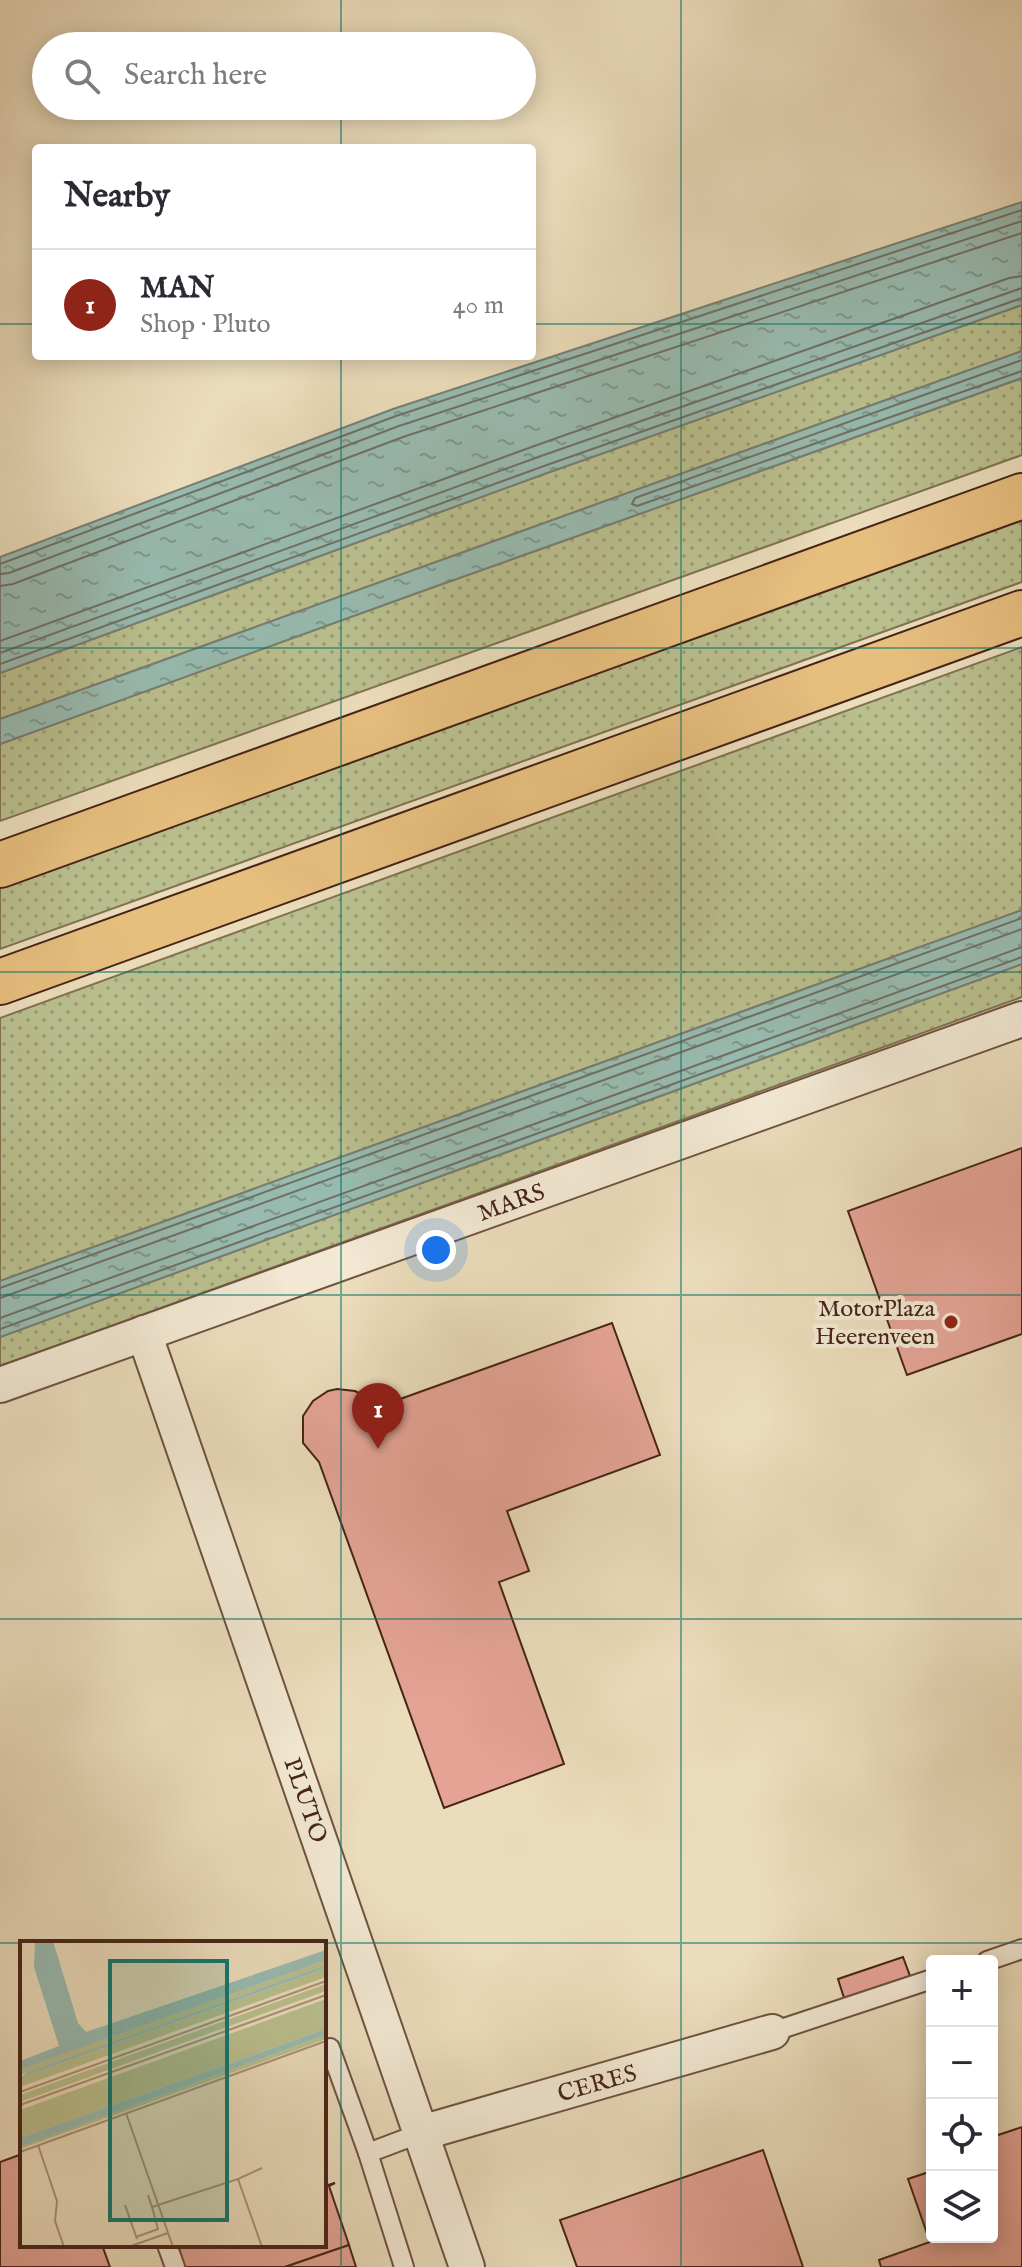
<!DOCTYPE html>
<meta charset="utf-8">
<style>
body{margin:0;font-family:"IM FELL English",serif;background:#f7f7f7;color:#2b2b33}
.controls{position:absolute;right:24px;bottom:24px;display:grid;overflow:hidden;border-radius:8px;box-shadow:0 4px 20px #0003}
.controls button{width:72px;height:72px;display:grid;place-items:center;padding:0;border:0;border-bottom:2px solid #e1e1e2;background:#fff;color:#2b2b33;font:40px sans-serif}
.you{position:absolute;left:436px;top:1250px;width:28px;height:28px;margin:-20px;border:6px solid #fff;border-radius:50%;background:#1a73e8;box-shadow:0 0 0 12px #1a73e833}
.badge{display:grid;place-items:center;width:52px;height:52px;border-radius:50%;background:#8f2418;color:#fff;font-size:26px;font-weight:700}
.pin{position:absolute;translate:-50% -66px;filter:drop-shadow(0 2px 4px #0008)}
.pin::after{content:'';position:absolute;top:42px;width:28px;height:24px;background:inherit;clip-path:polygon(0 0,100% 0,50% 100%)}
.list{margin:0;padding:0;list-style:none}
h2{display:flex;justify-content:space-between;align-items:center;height:104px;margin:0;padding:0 32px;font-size:34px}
h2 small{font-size:26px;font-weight:400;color:#7c7c81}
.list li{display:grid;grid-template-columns:52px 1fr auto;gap:24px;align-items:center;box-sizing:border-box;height:112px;padding:0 32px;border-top:2px solid #e1e1e2}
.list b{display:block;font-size:30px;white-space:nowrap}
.list p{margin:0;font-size:26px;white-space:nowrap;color:#7c7c81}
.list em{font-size:26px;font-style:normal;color:#7c7c81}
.icon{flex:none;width:44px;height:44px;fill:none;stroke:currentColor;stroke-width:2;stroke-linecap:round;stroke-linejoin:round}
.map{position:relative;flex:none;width:1022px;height:2267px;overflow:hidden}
.search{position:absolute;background:#fff;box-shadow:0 4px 20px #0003;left:32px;top:32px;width:504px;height:88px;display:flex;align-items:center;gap:20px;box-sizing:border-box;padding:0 28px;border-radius:44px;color:#7c7c81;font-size:30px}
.panel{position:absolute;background:#fff;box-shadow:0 4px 20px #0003;left:32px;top:144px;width:504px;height:216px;border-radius:8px}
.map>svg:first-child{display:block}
.grass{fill:url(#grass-dots);stroke:#807252;stroke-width:2}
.water{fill:url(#water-ripples);stroke:#777f73;stroke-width:2}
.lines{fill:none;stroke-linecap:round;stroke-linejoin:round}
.shore{stroke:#6f7064;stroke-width:2}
.building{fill:#e4a395;stroke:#462417;stroke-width:2}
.service-casing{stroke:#6f5240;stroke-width:22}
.minor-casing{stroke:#6f5240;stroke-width:38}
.motorway-casing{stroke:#462417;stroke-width:48}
.service{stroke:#f2e8d3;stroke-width:18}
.minor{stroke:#f2e8d3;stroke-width:34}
.motorway{stroke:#e6be7e;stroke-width:44}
.grid{fill:none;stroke:#0f766e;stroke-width:2;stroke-opacity:0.55}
.poi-dot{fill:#8f2418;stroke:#f2e8d3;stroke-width:3}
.labels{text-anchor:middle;stroke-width:8;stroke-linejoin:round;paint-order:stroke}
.street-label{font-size:24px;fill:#462417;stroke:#f2e8d3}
.poi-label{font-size:24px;fill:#462417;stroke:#f2e8d3;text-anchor:end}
.inset-road{fill:none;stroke:#a99279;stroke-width:2}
.view{fill:#0f766e;fill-opacity:0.15;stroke:#0f766e;stroke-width:4}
.inset-edge{fill:none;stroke:#462417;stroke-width:4}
</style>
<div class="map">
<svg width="1022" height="2267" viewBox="0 0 1022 2267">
<defs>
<pattern id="grass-dots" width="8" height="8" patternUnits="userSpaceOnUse" patternTransform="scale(2)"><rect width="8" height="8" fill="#babf8e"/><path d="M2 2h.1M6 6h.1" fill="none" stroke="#999b73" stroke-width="1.8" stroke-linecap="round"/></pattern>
<pattern id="water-ripples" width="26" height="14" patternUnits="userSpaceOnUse" patternTransform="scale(2)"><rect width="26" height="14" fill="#98bbb1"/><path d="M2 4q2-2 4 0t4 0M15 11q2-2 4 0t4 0" fill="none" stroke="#7e988f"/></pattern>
</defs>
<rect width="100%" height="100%" fill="#ebdcbb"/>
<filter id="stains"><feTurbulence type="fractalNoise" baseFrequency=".0025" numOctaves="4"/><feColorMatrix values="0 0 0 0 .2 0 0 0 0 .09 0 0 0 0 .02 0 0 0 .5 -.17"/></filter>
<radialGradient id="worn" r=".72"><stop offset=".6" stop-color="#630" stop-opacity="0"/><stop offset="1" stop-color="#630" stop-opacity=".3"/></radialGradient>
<g class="grass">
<polygon points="1022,305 1022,351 0,719 0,673 547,473"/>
<polygon points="1022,378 1022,455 0,821 0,744 417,593"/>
<polygon points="1022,518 1022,582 0,949 0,886"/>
<polygon points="1022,647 1022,910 0,1281 0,1018"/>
<polygon points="1022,964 1022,997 0,1366 0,1337"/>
</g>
<g class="water">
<polygon points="1022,202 1022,305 547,473 0,673 0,557 393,409"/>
<polygon points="1022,351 1022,378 417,593 0,744 0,719"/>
<polygon points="1022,910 1022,964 0,1337 0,1281"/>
</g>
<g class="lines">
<g class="shore">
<polyline points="1022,360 635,498 632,504 637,506 1022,371"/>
<polyline points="0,564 396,416 1022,210"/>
<polyline points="0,574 9,573 399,426 1022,221"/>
<polyline points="0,586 13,584 403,437 1022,233"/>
<polyline points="0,641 537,445 1009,278 1022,276"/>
<polyline points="0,653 541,456 1022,288"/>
<polyline points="0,664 544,466 1022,298"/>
<polyline points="0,1288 1022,918"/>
<polyline points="0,1298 1022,929"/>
<polyline points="0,1318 1022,947"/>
<polyline points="0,1329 1022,957"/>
</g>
</g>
<g class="building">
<polygon points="1022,1148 1022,1334 907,1375 848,1211"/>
<polygon points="612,1323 660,1455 507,1511 529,1571 499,1582 564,1764 444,1808 319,1462 303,1443 303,1416 313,1401 328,1391 337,1389 355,1391 363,1395 375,1408"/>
<polygon points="903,1957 910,1976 844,1998 838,1979"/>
<polygon points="1022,2127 1022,2267 881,2267 879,2260 930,2242 908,2179 932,2171 932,2237 992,2237 992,2137"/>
<polygon points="763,2150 803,2267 577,2267 560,2220"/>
<polygon points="22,2154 22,2245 102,2245 110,2267 0,2267 0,2162"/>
<polygon points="335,2183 329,2186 349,2245 285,2267 185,2267 178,2245 324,2245 324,2186"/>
<polygon points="349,2245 356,2267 285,2267"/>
</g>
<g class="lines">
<g class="service-casing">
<g id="service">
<polyline points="987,1961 1022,1949"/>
<polyline points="772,2032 932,1979"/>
<polyline points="330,2048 368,2153 421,2133"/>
<polyline points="368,2153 404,2267"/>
<polyline points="167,2245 175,2267"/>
</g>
</g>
<g class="minor-casing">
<g id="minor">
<polyline points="144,1333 467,2267"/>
<polyline points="0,1385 1022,1019"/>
<polyline points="421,2133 772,2032"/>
</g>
</g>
<g class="motorway-casing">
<g id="motorway">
<polyline points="0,865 1022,496"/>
<polyline points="0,982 1022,613"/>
</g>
</g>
<use href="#service" class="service"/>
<use href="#minor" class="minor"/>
<use href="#motorway" class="motorway"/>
</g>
<path class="grid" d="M341,0V46M681,0V2267M341,106V148M0,324H36M532,324H1022M341,356V2267M0,648H1022M0,972H1022M0,1295H1022M0,1619H1022M0,1943H22M324,1943H1022"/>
<circle class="poi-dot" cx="951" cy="1322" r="8"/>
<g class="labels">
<g class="street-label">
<text transform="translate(511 1202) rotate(-20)" y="8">MARS</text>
<text transform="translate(306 1800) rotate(71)" y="8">PLUTO</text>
<text transform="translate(597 2083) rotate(-16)" y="8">CERES</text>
</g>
<g class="poi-label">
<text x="935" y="1316">MotorPlaza<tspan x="935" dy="28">Heerenveen</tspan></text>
</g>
</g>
<g transform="translate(20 1941)">
<rect width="306" height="306" fill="#ebdcbb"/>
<path d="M306,19V24L0,134V129ZM306,27V36L0,146V137ZM306,43V50L0,161V154ZM306,58V88L0,197V169ZM306,94V98L0,208L4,204Z" fill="#babf8e"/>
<path d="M20,0H33L58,82L66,91L306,9V19L0,129V120L39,105L14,26L15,2ZM306,24V27L0,137L8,131ZM306,88V94L0,206V197Z" fill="#98bbb1"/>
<path class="inset-road" d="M0,151L306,40M0,164L306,54M106,172L153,306M18,204L37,260L35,280L44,306M0,211L306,100M218,238L242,227M128,254L132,266L218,238L242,306M105,264L117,298M116,296L138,288L132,266M108,306L148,292"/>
<path class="view" d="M90,20H207V279H90Z"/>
<rect width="306" height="306" class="inset-edge"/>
</g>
<rect width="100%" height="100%" filter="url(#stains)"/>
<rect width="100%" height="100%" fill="url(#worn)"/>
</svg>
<div class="controls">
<button>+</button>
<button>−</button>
<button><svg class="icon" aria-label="locate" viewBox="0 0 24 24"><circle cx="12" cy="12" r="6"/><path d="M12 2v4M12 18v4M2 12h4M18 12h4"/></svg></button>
<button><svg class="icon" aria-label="layers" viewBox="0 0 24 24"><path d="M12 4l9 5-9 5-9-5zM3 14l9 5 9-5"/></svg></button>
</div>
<div class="you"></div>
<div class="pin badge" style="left:378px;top:1449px">1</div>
<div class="search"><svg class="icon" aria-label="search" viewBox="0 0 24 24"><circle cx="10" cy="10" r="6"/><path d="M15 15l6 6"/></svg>Search here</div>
<section class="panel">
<h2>Nearby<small></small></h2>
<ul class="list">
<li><span class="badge">1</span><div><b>MAN</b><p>Shop · Pluto</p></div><em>40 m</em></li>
</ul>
</section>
</div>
